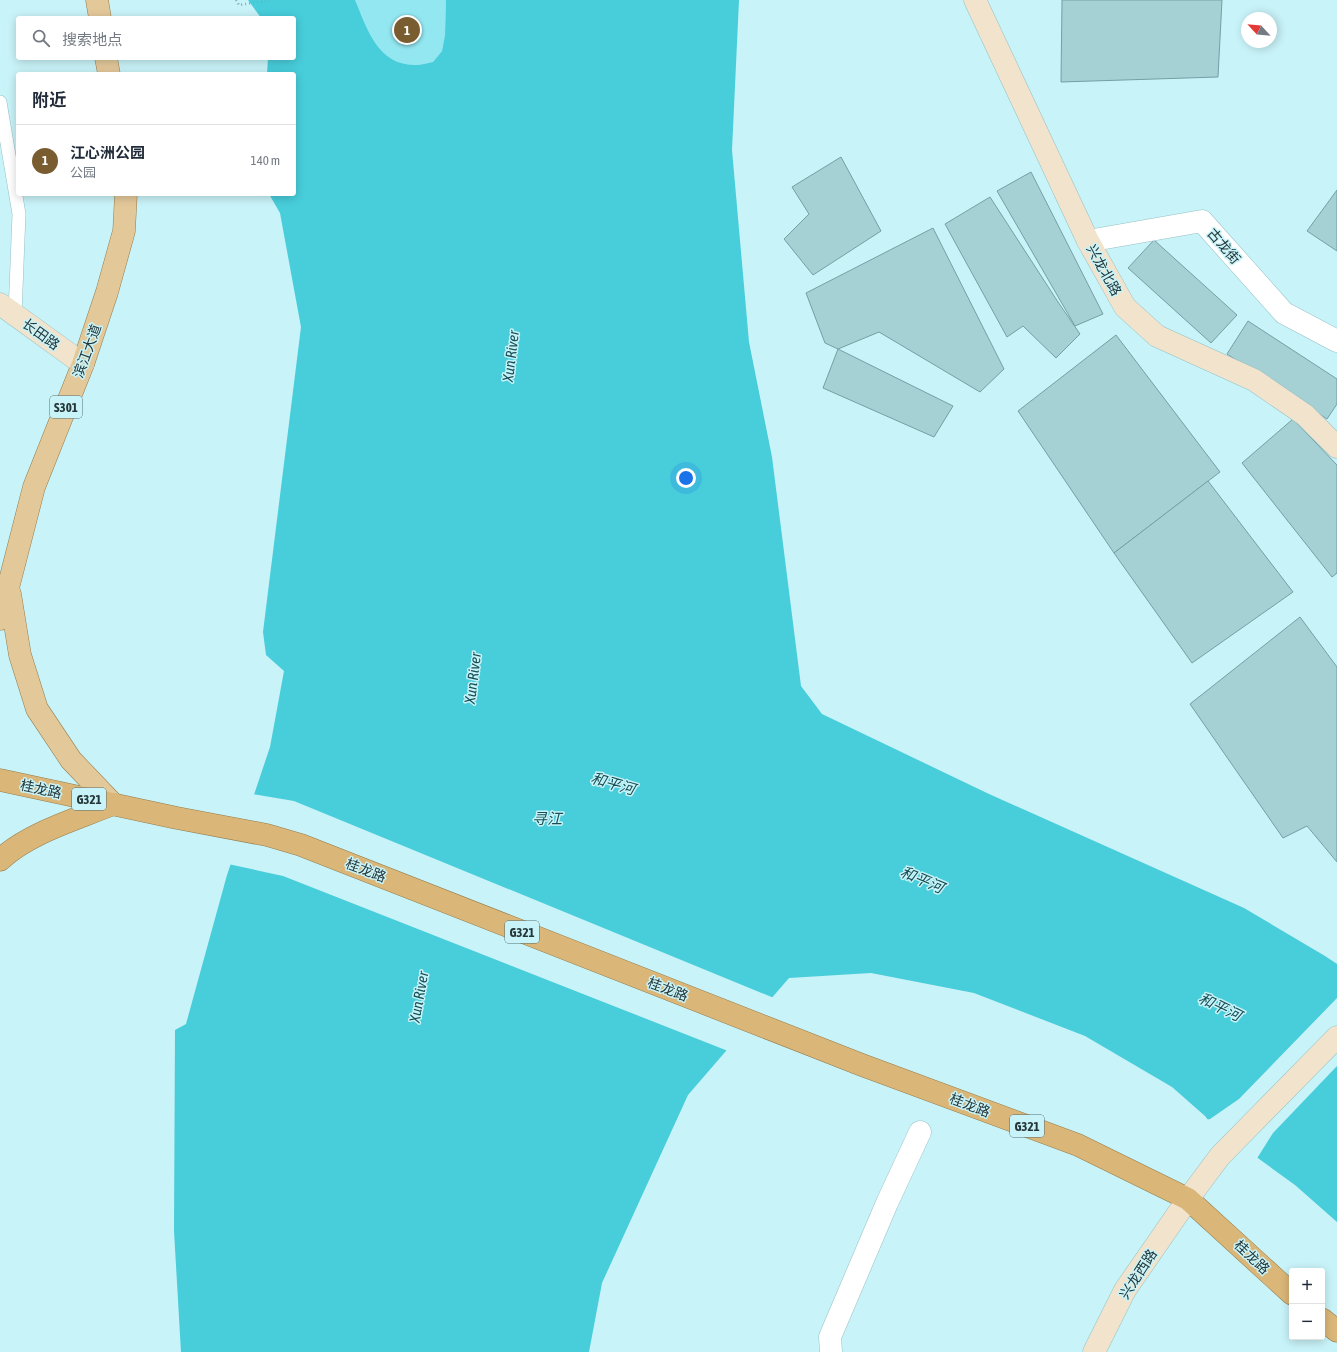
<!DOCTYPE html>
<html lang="zh">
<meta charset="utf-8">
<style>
body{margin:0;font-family:"Asap Condensed","Noto Sans SC",sans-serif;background:#f2f2f3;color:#1f2937}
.controls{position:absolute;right:12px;bottom:12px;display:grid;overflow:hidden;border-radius:4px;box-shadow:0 2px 10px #0003}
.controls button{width:36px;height:36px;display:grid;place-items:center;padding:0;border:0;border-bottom:1px solid #e0e1e3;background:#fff;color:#1f2937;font:20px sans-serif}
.compass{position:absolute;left:1241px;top:12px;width:36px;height:36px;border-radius:50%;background:#fff;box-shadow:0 2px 10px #0003;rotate:296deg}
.you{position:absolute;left:686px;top:478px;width:14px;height:14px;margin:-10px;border:3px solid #fff;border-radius:50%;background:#1a73e8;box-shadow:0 0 0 6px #1a73e833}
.badge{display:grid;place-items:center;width:26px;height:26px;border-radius:50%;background:#795d30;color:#fff;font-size:13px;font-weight:700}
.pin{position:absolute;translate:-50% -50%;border:2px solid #fff;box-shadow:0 1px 4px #0006}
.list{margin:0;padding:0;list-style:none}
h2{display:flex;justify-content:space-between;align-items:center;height:52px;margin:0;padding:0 16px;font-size:17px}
h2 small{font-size:13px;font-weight:400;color:#747a83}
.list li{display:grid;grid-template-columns:26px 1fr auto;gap:12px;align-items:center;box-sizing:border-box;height:72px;padding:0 16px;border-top:1px solid #e0e1e3}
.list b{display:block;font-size:15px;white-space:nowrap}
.list p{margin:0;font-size:13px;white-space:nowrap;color:#747a83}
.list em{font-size:13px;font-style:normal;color:#747a83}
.icon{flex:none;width:22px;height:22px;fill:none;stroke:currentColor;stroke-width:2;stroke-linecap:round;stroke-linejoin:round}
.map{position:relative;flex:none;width:1337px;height:1352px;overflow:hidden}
.search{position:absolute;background:#fff;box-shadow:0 2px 10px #0003;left:16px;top:16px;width:280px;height:44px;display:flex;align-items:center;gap:10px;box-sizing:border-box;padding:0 14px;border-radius:4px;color:#747a83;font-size:15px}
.panel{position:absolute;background:#fff;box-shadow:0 2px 10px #0003;left:16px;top:72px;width:280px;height:124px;border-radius:4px}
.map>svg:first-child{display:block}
.green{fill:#93e7f1}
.water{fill:#48cdda}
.pier{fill:#c8f3f8}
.building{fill:#a5d0d4;stroke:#769fa4}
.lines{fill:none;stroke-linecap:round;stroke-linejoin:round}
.service-casing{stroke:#97c1c5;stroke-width:14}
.minor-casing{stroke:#97c1c5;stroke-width:23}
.tertiary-casing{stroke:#97c1c5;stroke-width:23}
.secondary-casing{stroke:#97c1c5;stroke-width:23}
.primary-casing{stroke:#957d4c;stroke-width:23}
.trunk-casing{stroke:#957d4c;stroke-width:23}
.path{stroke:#87a8ac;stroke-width:2.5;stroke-dasharray:1 3;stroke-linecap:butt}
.service{stroke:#fff;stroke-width:13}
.minor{stroke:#fff;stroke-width:22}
.tertiary{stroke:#fff;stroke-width:22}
.secondary{stroke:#f1e3cc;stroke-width:22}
.primary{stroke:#e3c89a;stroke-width:22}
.trunk{stroke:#dab678;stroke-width:22}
.labels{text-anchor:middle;stroke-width:3;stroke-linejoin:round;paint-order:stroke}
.shield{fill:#c8f3f8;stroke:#566f72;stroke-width:1}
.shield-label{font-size:13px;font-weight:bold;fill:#253638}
.street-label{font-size:14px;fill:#253638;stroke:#c8f3f8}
.water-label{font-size:15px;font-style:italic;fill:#154e54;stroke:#c8f3f8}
</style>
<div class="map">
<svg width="1337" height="1352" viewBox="0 0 1337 1352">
<rect width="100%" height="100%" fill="#c8f3f8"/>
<path class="green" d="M355,0H446L445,35L442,51L433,62C427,63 421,65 415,65C377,65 367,29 355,0Z"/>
<path class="water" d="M248,0H355C367,28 377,65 415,65C421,65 427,63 433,62L442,51L445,35L446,0H739L732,150L749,342L772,457L801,686L822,714L989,794L1244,908L1325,956L1337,964V1222L1295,1185L1212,1125L1205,1116L1172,1087L1085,1036L974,993L871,973L789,978L688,1095L602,1283L589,1352H181L174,1231L175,1030L186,1024L227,875L270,747L284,671L266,655L263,632L301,327L280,213L269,194H294V74H267L268,58H294V18H261Z"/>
<g class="pier">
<polygon points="252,794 294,801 774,998 728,1051 283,876 228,864"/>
<polygon points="1337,998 1337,1066 1273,1133 1256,1160 1211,1127 1206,1120 1210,1119 1239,1099"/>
</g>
<g class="building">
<polygon points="1062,0 1222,0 1218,77 1061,82"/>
<polygon points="841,157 881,231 813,275 784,239 809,214 792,187"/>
<polygon points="1031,172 1103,314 1075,326 997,191"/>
<polygon points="1337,190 1337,251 1307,231"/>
<polygon points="990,197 1058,302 1080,334 1056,358 1023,326 1007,337 945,224"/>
<polygon points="933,228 1004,369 980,392 879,332 838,349 825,343 806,293"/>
<polygon points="1154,240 1237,315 1211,343 1128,268"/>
<polygon points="1248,321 1337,379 1337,404 1327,419 1227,354"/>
<polygon points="1116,335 1220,472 1114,553 1018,411"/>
<polygon points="838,349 953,406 934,437 823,388"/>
<polygon points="1293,419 1337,465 1337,573 1332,577 1242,463"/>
<polygon points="1208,481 1293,592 1192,663 1114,553"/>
<polygon points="1300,617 1337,667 1337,862 1307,826 1283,838 1190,704"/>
</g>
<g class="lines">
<g class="service-casing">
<polyline id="service" points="0,102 19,214 15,314"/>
</g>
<g class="minor-casing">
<polyline id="minor" points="831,1352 830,1337 887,1203 920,1132"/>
</g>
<g class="tertiary-casing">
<polyline id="tertiary" points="1088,241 1202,221 1284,313 1337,341"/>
</g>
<g class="secondary-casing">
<g id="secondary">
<polyline points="975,0 1088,241 1125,307 1157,336 1254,380 1305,415 1337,447"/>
<polyline points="0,304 83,364"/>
<polyline points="1094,1352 1125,1290 1188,1199 1220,1156 1337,1037"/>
</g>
</g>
<g class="primary-casing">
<g id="primary">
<polyline points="97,0 100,18"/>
<polyline points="106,58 109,74"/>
<polyline points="10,594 20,655 37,709 71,760 113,804"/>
<polyline points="0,619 34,487 83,364 107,292 124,231 126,194"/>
</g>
</g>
<g class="trunk-casing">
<g id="trunk">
<polyline points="0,780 177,818 267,835 301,845 862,1065 1078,1145 1188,1199 1292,1294"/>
<path d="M0,860C28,833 77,819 113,804"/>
<polyline points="1322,1319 1337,1331"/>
</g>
</g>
<polyline class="path" points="236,0 239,5 272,0"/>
<use href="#service" class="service"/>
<use href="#minor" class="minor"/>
<use href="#tertiary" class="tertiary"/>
<use href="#secondary" class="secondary"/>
<use href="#primary" class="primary"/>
<use href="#trunk" class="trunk"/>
</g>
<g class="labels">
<g class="shield">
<rect x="50" y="396" width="32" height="22" rx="3"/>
<rect x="72" y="788" width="34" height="22" rx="3"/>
<rect x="505" y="921" width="34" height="22" rx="3"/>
<rect x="1010" y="1115" width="34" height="22" rx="3"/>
</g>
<g class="shield-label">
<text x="66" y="412">S301</text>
<text x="89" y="804">G321</text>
<text x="522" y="937">G321</text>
<text x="1027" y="1131">G321</text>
</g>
<g class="street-label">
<text transform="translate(1224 246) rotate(49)" y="5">古龙街</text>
<text transform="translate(1104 270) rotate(61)" y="5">兴龙北路</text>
<text transform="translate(41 334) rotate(36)" y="5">长田路</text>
<text transform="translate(87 351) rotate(-70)" y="5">滨江大道</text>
<text transform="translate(41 789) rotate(12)" y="5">桂龙路</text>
<text transform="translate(366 870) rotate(21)" y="5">桂龙路</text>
<text transform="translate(668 989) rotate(21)" y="5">桂龙路</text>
<text transform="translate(970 1105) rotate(21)" y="5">桂龙路</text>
<text transform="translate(1252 1257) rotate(43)" y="5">桂龙路</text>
<text transform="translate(1138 1274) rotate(-57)" y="5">兴龙西路</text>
</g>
<g class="water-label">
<text transform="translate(511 356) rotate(-83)" y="5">Xun River</text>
<text transform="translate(473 678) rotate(-83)" y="5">Xun River</text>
<text transform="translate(613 784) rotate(16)" y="5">和平河</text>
<text x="547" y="824">寻江</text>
<text transform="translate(922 880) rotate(23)" y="5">和平河</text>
<text transform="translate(419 997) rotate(-80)" y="5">Xun River</text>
<text transform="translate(1220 1007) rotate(26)" y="5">和平河</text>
</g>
</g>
</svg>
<div class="controls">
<button>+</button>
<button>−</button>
</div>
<svg class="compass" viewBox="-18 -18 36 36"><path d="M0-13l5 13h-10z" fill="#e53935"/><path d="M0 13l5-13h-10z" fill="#747a83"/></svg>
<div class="you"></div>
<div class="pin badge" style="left:407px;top:30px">1</div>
<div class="search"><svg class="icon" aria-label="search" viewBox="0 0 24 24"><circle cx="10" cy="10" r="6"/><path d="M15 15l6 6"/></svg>搜索地点</div>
<section class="panel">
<h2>附近<small></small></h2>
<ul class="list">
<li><span class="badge">1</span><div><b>江心洲公园</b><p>公园</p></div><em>140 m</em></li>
</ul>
</section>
</div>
